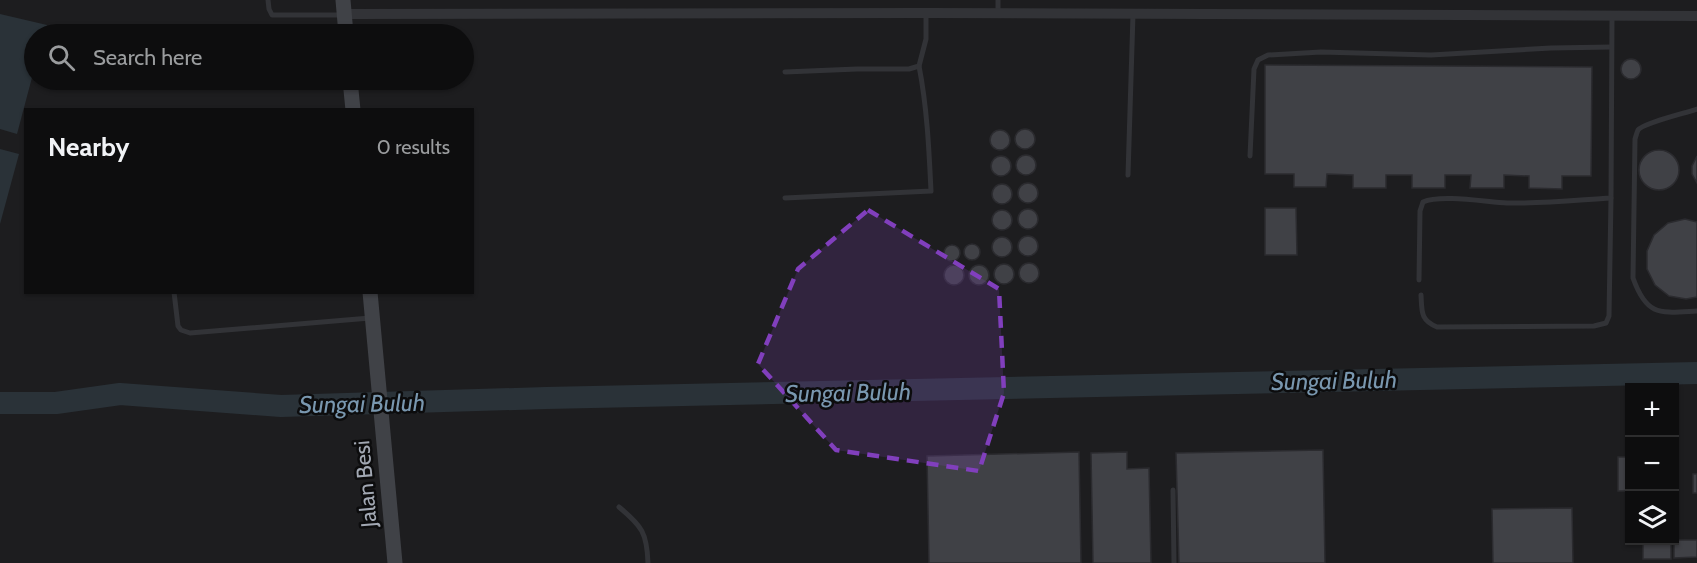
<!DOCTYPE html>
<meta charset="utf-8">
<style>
body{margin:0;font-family:Cabin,sans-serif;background:#1b1b1c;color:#f1f3f6}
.controls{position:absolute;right:18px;bottom:18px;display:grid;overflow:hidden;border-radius:0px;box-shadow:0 2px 4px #0004}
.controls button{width:54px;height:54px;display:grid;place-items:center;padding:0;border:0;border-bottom:2px solid #2d2d2e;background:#0d0d0e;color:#f1f3f6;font:30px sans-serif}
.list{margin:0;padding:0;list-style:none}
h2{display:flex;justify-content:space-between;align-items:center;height:78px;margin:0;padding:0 24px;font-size:26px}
h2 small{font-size:20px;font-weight:400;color:#9a9c9e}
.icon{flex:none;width:33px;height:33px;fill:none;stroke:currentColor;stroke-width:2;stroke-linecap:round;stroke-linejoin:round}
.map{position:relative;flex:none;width:1697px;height:563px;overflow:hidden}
.search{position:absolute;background:#0d0d0e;box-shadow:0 2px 4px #0004;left:24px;top:24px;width:450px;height:66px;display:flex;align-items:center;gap:15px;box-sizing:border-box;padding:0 21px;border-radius:33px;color:#9a9c9e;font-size:22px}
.panel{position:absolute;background:#0d0d0e;box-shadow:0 2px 4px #0004;left:24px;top:108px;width:450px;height:186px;border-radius:0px}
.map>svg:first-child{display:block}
.built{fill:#1d1d1f;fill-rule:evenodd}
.water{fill:#2a3238}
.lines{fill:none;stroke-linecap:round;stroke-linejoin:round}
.river{stroke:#2a3238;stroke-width:22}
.building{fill:#404146;stroke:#2b2b2f;stroke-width:1.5}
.lane{stroke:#323337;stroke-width:5}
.street{stroke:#323337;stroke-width:10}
.secondary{stroke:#404247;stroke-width:15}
.marked{fill:#813fbd;fill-opacity:0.2;stroke:#813fbd;stroke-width:4.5;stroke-dasharray:12 8;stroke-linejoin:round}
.labels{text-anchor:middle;stroke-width:5;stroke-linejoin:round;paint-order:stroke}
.street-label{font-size:22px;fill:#a2a8b3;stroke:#0c0c0d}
.water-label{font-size:24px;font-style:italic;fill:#7997af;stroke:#0c0c0d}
</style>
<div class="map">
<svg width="1697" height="563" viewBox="0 0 1697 563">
<rect width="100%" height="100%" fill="#111113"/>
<path class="built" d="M0,0H1697V563H0ZM34,34H464V80H34ZM26,110H472V292H26ZM1630,388H1674V540H1630Z"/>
<g class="water">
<polygon points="0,14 47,25 44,34 34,34 34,70 17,134 0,129"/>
<polygon points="0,149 19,154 0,224"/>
</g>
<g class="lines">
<polyline class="river" points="0,403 56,403 120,394 281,406 546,398 1697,373"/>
</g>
<g class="building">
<circle cx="1631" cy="69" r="10"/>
<polygon points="1265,65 1592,67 1591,176 1562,176 1562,189 1529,188 1529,176 1504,175 1504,188 1470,188 1471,175 1445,175 1445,188 1412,188 1412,175 1386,175 1386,188 1353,188 1353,175 1327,174 1326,187 1294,187 1294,174 1265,174"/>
<circle cx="1025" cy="139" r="10"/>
<circle cx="1000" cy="140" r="10"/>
<circle cx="1659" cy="170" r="20"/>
<circle cx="1026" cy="165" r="10"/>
<circle cx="1001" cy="166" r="10"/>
<polygon points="1697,156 1697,183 1692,174 1692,166"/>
<circle cx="1028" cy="193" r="10"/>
<circle cx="1002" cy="194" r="10"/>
<polygon points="1265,208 1296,208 1297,255 1265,255"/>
<circle cx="1028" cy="219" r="10"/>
<circle cx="1002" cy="220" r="10"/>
<polygon points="1685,219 1697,222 1697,297 1686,299 1669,296 1655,285 1647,269 1647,251 1654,235 1668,223"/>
<circle cx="1028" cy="246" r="10"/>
<circle cx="1002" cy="247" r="10"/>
<circle cx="972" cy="252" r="8"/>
<circle cx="952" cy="253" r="8"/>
<circle cx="1029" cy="273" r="10"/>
<circle cx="1004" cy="274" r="10"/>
<circle cx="954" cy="275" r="10"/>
<circle cx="979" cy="275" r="10"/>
<polygon points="1323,450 1325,563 1179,563 1176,453"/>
<polygon points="1079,452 1081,563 929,563 927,456"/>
<polygon points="1127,452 1127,469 1149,468 1151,563 1093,563 1091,453"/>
<rect x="1618" y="457" width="12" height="34"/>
<rect x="1693" y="474" width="4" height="19"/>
<polygon points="1572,508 1573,563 1493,563 1492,509"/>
<polygon points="1674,540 1697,540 1697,557 1674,558"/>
<polygon points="1671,541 1671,559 1643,559 1643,542"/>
</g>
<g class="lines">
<g class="lane">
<polyline points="268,0 269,9 272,15 341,15"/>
<polyline points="998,13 998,0"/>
<polyline points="785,72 857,69 909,69 919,66 926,39 926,13"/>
<path d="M1697,109C1686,113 1643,123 1638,130C1637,132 1636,136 1635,139L1633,278C1647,317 1660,313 1697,311"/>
<polyline points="1250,156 1254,69 1258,60 1268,55 1321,52 1431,55 1551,48 1611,47"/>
<polyline points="1128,175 1133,14"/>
<path d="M785,198L931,191C929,149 927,107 919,66"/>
<path d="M1419,280L1420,211L1423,202C1441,194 1486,202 1507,203C1540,204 1578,200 1611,198L1612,17"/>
<polyline points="174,292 178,326 181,330 190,333 370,318"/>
<path d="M1421,295C1422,311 1420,320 1437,327L1594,326L1606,323L1609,316L1611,198"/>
<polyline points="1173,490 1174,563"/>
<path d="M619,507C642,526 647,533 648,563"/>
</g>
<polyline class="street" points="344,14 926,13 1697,16"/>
<g class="secondary">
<polyline points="343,0 346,34"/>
<polyline points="350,80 353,110"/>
<polyline points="370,292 395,563"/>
</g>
</g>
<path class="marked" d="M868,210L999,289L1004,393L979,471L836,450L758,364L798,269Z"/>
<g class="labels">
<g class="street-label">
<text transform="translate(365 484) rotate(-95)" y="8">Jalan Besi</text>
</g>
<g class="water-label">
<text transform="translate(1334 381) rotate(-1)" y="8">Sungai Buluh</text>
<text transform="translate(848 393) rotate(-1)" y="8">Sungai Buluh</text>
<text transform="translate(362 404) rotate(-1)" y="8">Sungai Buluh</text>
</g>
</g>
</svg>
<div class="controls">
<button>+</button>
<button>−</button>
<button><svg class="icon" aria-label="layers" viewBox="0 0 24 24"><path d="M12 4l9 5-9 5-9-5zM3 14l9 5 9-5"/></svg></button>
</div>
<div class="search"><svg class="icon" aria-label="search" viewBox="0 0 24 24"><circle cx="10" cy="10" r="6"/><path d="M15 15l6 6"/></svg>Search here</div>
<section class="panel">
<h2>Nearby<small>0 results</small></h2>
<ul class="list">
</ul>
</section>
</div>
